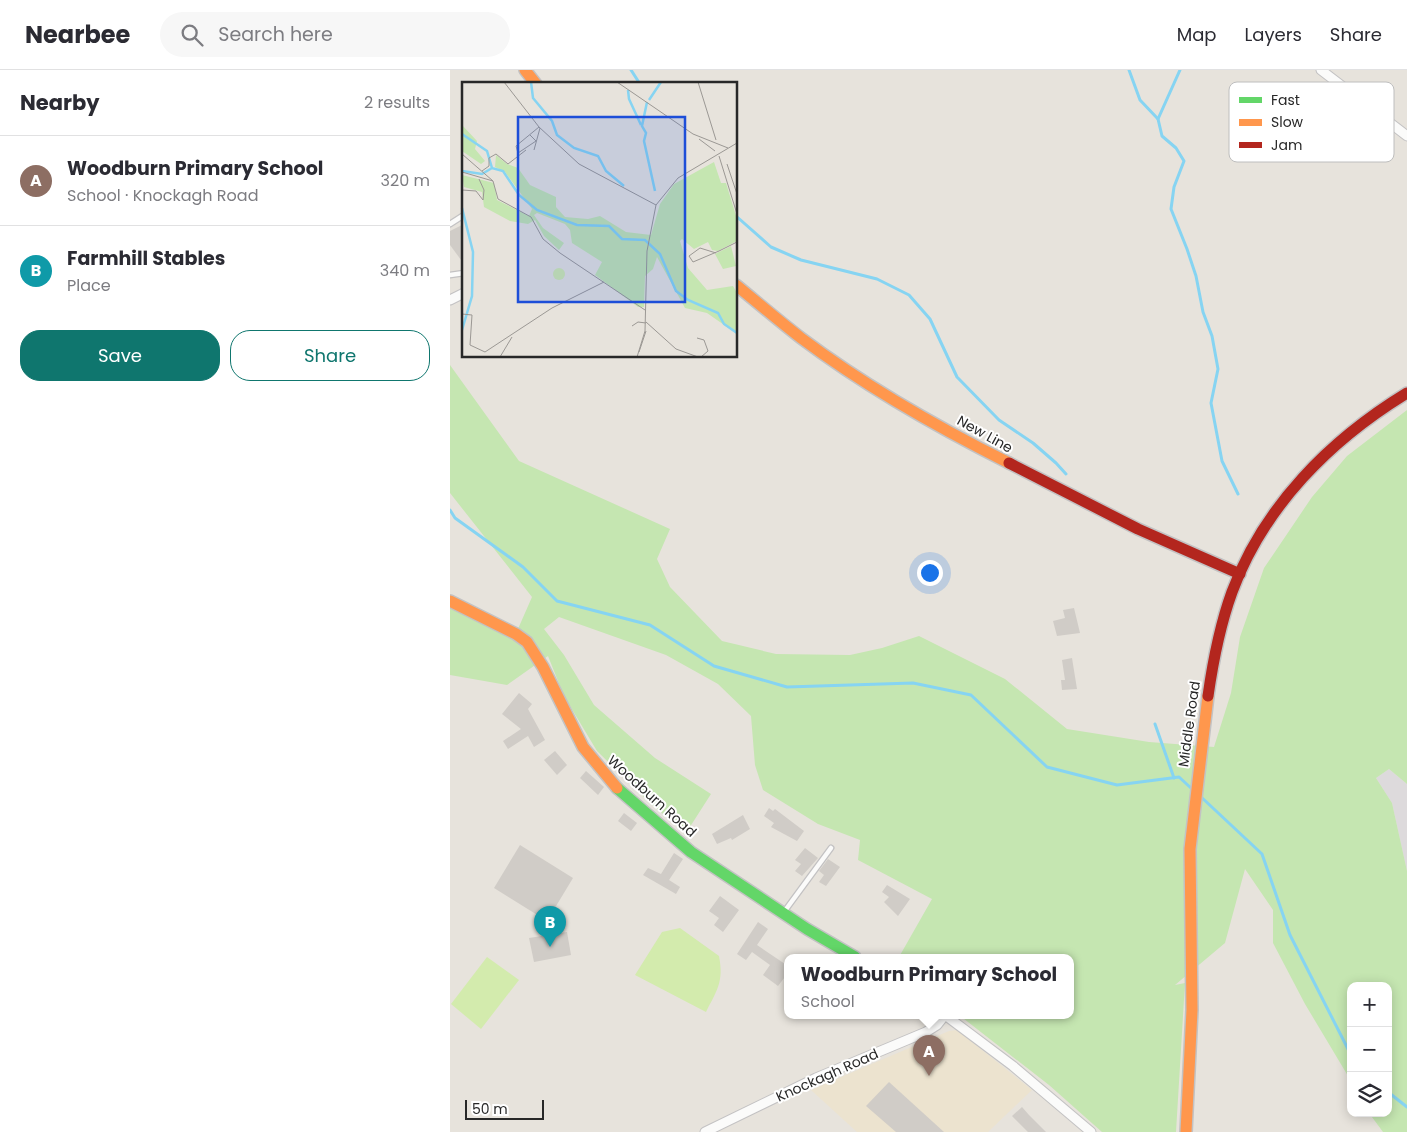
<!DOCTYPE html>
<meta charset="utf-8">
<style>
body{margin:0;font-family:Poppins,sans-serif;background:#f7f7f7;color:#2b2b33}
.controls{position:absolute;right:15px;bottom:15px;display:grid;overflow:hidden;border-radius:10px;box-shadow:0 2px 12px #0003}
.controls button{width:45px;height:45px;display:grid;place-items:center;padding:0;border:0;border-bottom:1px solid #e1e1e2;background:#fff;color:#2b2b33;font:25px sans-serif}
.scale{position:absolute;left:15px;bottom:12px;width:79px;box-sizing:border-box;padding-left:5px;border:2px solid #282828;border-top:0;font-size:14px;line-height:18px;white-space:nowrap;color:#282828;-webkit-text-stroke:4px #fff;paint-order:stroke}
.you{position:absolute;left:479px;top:502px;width:18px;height:18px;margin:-12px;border:4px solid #fff;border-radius:50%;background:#1a73e8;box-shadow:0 0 0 8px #1a73e833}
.badge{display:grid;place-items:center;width:32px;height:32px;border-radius:50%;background:#0f766e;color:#fff;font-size:16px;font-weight:700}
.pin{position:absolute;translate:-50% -41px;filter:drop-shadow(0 1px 2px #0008)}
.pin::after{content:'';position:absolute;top:26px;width:18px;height:15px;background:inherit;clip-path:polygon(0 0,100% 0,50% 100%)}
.popup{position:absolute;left:334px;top:884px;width:290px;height:65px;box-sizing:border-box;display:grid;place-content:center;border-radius:10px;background:#fff;filter:drop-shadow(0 1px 4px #0005);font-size:16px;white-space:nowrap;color:#7c7c81}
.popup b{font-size:19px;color:#2b2b33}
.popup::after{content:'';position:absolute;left:50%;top:100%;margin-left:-10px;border:10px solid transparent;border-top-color:#fff}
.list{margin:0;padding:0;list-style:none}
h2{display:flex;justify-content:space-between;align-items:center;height:65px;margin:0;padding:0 20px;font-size:21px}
h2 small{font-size:16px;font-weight:400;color:#7c7c81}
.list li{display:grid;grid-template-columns:32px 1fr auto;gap:15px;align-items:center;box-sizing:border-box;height:90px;padding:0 20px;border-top:1px solid #e1e1e2}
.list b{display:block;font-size:19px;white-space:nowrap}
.list p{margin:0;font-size:16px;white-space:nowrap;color:#7c7c81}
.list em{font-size:16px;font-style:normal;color:#7c7c81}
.actions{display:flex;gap:10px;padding:15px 20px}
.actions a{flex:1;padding:11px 0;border:1px solid #0f766e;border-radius:20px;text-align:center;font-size:18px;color:#0f766e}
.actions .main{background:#0f766e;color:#fff}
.icon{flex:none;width:28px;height:28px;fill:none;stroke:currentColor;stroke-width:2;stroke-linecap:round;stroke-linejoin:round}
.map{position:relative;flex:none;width:957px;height:1062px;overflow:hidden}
header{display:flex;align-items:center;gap:30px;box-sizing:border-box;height:70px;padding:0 25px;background:#fff;border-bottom:1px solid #e1e1e2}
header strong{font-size:24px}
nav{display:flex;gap:28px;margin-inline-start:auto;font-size:18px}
.search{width:350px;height:45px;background:#f7f7f7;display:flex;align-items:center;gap:12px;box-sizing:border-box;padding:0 18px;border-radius:28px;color:#7c7c81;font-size:19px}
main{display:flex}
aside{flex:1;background:#fff}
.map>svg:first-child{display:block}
.industrial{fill:#dddadc}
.education{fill:#ece3cf}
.green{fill:#c5e6b1}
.pitch{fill:#d3ebad}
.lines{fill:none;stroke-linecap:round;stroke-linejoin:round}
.stream{stroke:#86d4f2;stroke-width:3}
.building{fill:#d0ccc7}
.lane-casing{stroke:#c3c2c3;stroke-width:7}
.street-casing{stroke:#c3c2c3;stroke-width:11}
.fast-casing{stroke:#c3c2c3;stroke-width:14}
.slow-casing{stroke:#c3c2c3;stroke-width:14}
.jam-casing{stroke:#c3c2c3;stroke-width:14}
.lane{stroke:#fbfbfa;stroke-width:4.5}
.street{stroke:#fbfbfa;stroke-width:9}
.fast{stroke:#63d668;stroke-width:11}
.slow{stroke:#ff974d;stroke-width:11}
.jam{stroke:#b3261e;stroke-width:11}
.labels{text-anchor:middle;stroke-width:4;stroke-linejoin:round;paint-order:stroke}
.street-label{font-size:14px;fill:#282828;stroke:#fff}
.inset-river{fill:none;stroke:#86d4f2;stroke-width:2.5}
.inset-road{fill:none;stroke:#9b9894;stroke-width:1}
.view{fill:#1d4ed8;fill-opacity:0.15;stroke:#1d4ed8;stroke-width:2.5}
.inset-edge{fill:none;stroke:#282828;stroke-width:2.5}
.key{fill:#fff;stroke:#bebebe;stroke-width:1}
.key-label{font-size:14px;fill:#282828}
</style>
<header>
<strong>Nearbee</strong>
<div class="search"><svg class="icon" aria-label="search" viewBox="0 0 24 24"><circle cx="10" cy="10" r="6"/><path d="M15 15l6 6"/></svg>Search here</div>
<nav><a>Map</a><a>Layers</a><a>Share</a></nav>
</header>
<main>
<aside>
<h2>Nearby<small>2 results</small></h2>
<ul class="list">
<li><span class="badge" style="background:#8d6e63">A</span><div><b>Woodburn Primary School</b><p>School · Knockagh Road</p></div><em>320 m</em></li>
<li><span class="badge" style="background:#0f9aa8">B</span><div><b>Farmhill Stables</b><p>Place</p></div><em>340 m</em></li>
</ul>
<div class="actions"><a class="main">Save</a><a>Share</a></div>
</aside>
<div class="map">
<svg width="957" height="1062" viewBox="0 0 957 1062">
<rect width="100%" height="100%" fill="#e7e3dc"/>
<polygon class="industrial" points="939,699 957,714 957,801 942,733 926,708"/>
<polygon class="education" points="507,960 582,1020 538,1062 407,1062 361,1020 499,961"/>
<polygon class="green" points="0,295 69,391 220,459 207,489 220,517 272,571 326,584 400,585 432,578 469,566 555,609 617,659 699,672 764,677 781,623 790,567 814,498 862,427 897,386 957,340 957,714 939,699 926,708 942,733 957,801 957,1062 933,1062 919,1043 938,1043 938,916 901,916 901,1011 855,934 823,873 823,840 795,799 775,873 725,915 735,913 726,1062 652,1062 599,1015 509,945 620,945 620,887 449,887 482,829 408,790 410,770 368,754 313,720 305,695 301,646 268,614 216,585 109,547 94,559 114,585 144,635 205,688 261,724 236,763 200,733 147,681 114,626 98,586 57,615 0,605 0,536 64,568 82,527 0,423"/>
<g class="pitch">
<path d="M230,858L269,886C274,912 267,920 256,942L185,905L212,862Z"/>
<polygon points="37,887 69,910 31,959 1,934"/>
</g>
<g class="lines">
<g class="stream">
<polyline points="181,0 190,14"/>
<polyline points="679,0 690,30 708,49"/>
<polyline points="730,0 708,49 712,66 726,78 734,91 724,117 721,139 737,179 746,206 753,242 762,266 768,299 761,333 772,391 788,424"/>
<polyline points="286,146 321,177 351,190 427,209 459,225 480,249 507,307 549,350 583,373 606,393 616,404"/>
<polyline points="0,440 5,448 73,497 107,531 200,555 264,596 337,617 463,613 521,625 597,697 667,715 729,707 742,719"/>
<polyline points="705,654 724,708"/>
<polyline points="749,725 812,784 840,865 901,985"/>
<polyline points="938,1022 957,1037"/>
</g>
</g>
<g class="building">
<polygon points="14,154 14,194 0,175 0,161"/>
<polygon points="624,538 630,563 607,566 603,551 615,548 613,540"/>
<polygon points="622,588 627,619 612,620 611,610 615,610 612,590"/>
<polygon points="69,623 82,634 78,639 95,670 84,677 78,666 58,679 53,671 71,659 52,644"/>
<polygon points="105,681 117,695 107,705 94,690"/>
<polygon points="136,701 154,717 148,725 130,708"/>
<polygon points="319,738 323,741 325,739 354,761 347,771 321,757 324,753 314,746"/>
<polygon points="174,743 187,753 181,761 168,751"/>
<polygon points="293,745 300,759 282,770 281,768 267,774 262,764"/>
<polygon points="70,775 123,808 97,851 44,818"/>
<polygon points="355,778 368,788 352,806 345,801 351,794 345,790"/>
<polygon points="224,783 233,789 219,810 230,817 226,824 193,805 198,798 211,804"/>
<polygon points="378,789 390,797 376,816 369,812 374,805 369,801"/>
<polygon points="437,815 460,829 448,846 434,832 439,827 432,822"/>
<polygon points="270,826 289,840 273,862 264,855 269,848 259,841"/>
<polygon points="308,852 318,859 307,875 338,896 338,903 328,916 313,905 320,895 302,882 296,890 287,884"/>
<polygon points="117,862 121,885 84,892 79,868"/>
<polygon points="439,1012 494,1062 446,1062 416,1036"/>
<polygon points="572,1037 579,1045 596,1062 578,1062 562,1046"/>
</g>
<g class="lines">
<g class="lane-casing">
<g id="lane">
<polyline points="0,154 14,145"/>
<polyline points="0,205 14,203"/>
<polyline points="334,842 381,778"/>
</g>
</g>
<g class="street-casing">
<g id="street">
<polyline points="871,0 957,66"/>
<polyline points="0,230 14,223"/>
<polyline points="495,945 563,996 641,1062"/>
<polyline points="255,1062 366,1008 476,962 487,955 495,945"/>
</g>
</g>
<g class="fast-casing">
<polyline id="fast" points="167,718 241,782 357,859 405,887"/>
</g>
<g class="slow-casing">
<g id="slow">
<polyline points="75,0 86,14"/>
<path d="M286,215C308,233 329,251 351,268C415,316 487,357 559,393"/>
<polyline points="0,531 66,564 77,572 93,597 133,677 167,718"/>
<polyline points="736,1062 742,940 740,779 758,626"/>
</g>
</g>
<g class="jam-casing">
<g id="jam">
<polyline points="559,393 688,459 790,504"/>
<path d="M758,626C763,591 770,555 782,522C814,436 880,370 957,323"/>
</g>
</g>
<use href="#lane" class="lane"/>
<use href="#street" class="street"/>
<use href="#fast" class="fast"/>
<use href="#slow" class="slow"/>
<use href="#jam" class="jam"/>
</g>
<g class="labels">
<g class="street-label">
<text transform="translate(535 364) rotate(29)" y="5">New Line</text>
<text transform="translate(739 654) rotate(-82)" y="5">Middle Road</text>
<text transform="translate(202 726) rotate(42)" y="5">Woodburn Road</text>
<text transform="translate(377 1005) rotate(-24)" y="5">Knockagh Road</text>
</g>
</g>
<g transform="translate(12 12)">
<rect width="275" height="275" fill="#e7e3dc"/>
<path d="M0,43L15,59L13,67L23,79L19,82L0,69ZM34,73L45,82L56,86L68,103L94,115V125L103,135L126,137L138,134L164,150L189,153L198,122L212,102L252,80L259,101H264L275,137V159L256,169L250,168L246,160L232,167L220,157L218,159L226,186L245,208L271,204L275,211V252L245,231L223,226L195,175L191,187L183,194L182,225H176L133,193L140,180L110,161L108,148L103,142L75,131L72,133L81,146L102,161L97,168L82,154L73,138L66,142L48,139L22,125L20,110L2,105L0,93L32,101L35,118L67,134L70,127L43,90L33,85ZM269,164L274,184L261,187L253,172Z" fill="#c5e6b1"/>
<path d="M91 192a6 6 0 1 1 12 0a6 6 0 1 1-12 0Z" fill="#d3ebad"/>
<path class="inset-river" d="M69,0L71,16L90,39L95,53L112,66L136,74L144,89L162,104M166,8L167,17L179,43M187,18L199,0M185,20L180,44L184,51L182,59L193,109M0,52L25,69L30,86M0,89L20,92L30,86L41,89L57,113L75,128L115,143L147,144L160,157L183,158L198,172L214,209L226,218L256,231L262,242L275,251M0,126L11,170L10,214L0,248"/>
<path class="inset-road" d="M42,0L77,45L117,82L194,123M155,0L231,52L266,66M236,0L254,58M68,53L74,59L56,71L54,64L77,45M237,57L253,69M72,68L78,46M0,72L31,99L36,117L69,135L81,157L98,171L183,228M257,74L275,132M265,82L275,112M20,89L27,84V76L34,72L46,82L64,68M0,90L31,99M0,108L14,109L21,118L22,108L17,97M254,171L238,166L227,174L231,180L257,169L275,160M0,232L10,233L8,263L23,270L90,226L142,200M184,240L214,267L236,275M170,244L176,240L184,241M235,256L242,258L246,269L239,275M177,270L184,249M38,275L50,255M175,275L183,249L185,169L194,123L216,96L275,61"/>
<path class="view" d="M56,35H223V220H56Z"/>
<rect width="275" height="275" class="inset-edge"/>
</g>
<rect x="779" y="12" width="165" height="80" rx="8" class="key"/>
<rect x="789" y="27" width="23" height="6" fill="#63d668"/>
<rect x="789" y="49" width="23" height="7" fill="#ff974d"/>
<rect x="789" y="72" width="23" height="6" fill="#b3261e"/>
<g class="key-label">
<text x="821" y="35">Fast</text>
<text x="821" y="57">Slow</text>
<text x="821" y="80">Jam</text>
</g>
</svg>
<div class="controls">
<button>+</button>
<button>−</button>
<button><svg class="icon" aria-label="layers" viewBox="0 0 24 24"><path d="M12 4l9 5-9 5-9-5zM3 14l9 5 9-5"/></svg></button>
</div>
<div class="scale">50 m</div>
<div class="you"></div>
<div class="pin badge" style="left:479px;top:1006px;background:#8d6e63">A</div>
<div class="popup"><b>Woodburn Primary School</b>School</div>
<div class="pin badge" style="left:100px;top:877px;background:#0f9aa8">B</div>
</div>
</main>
